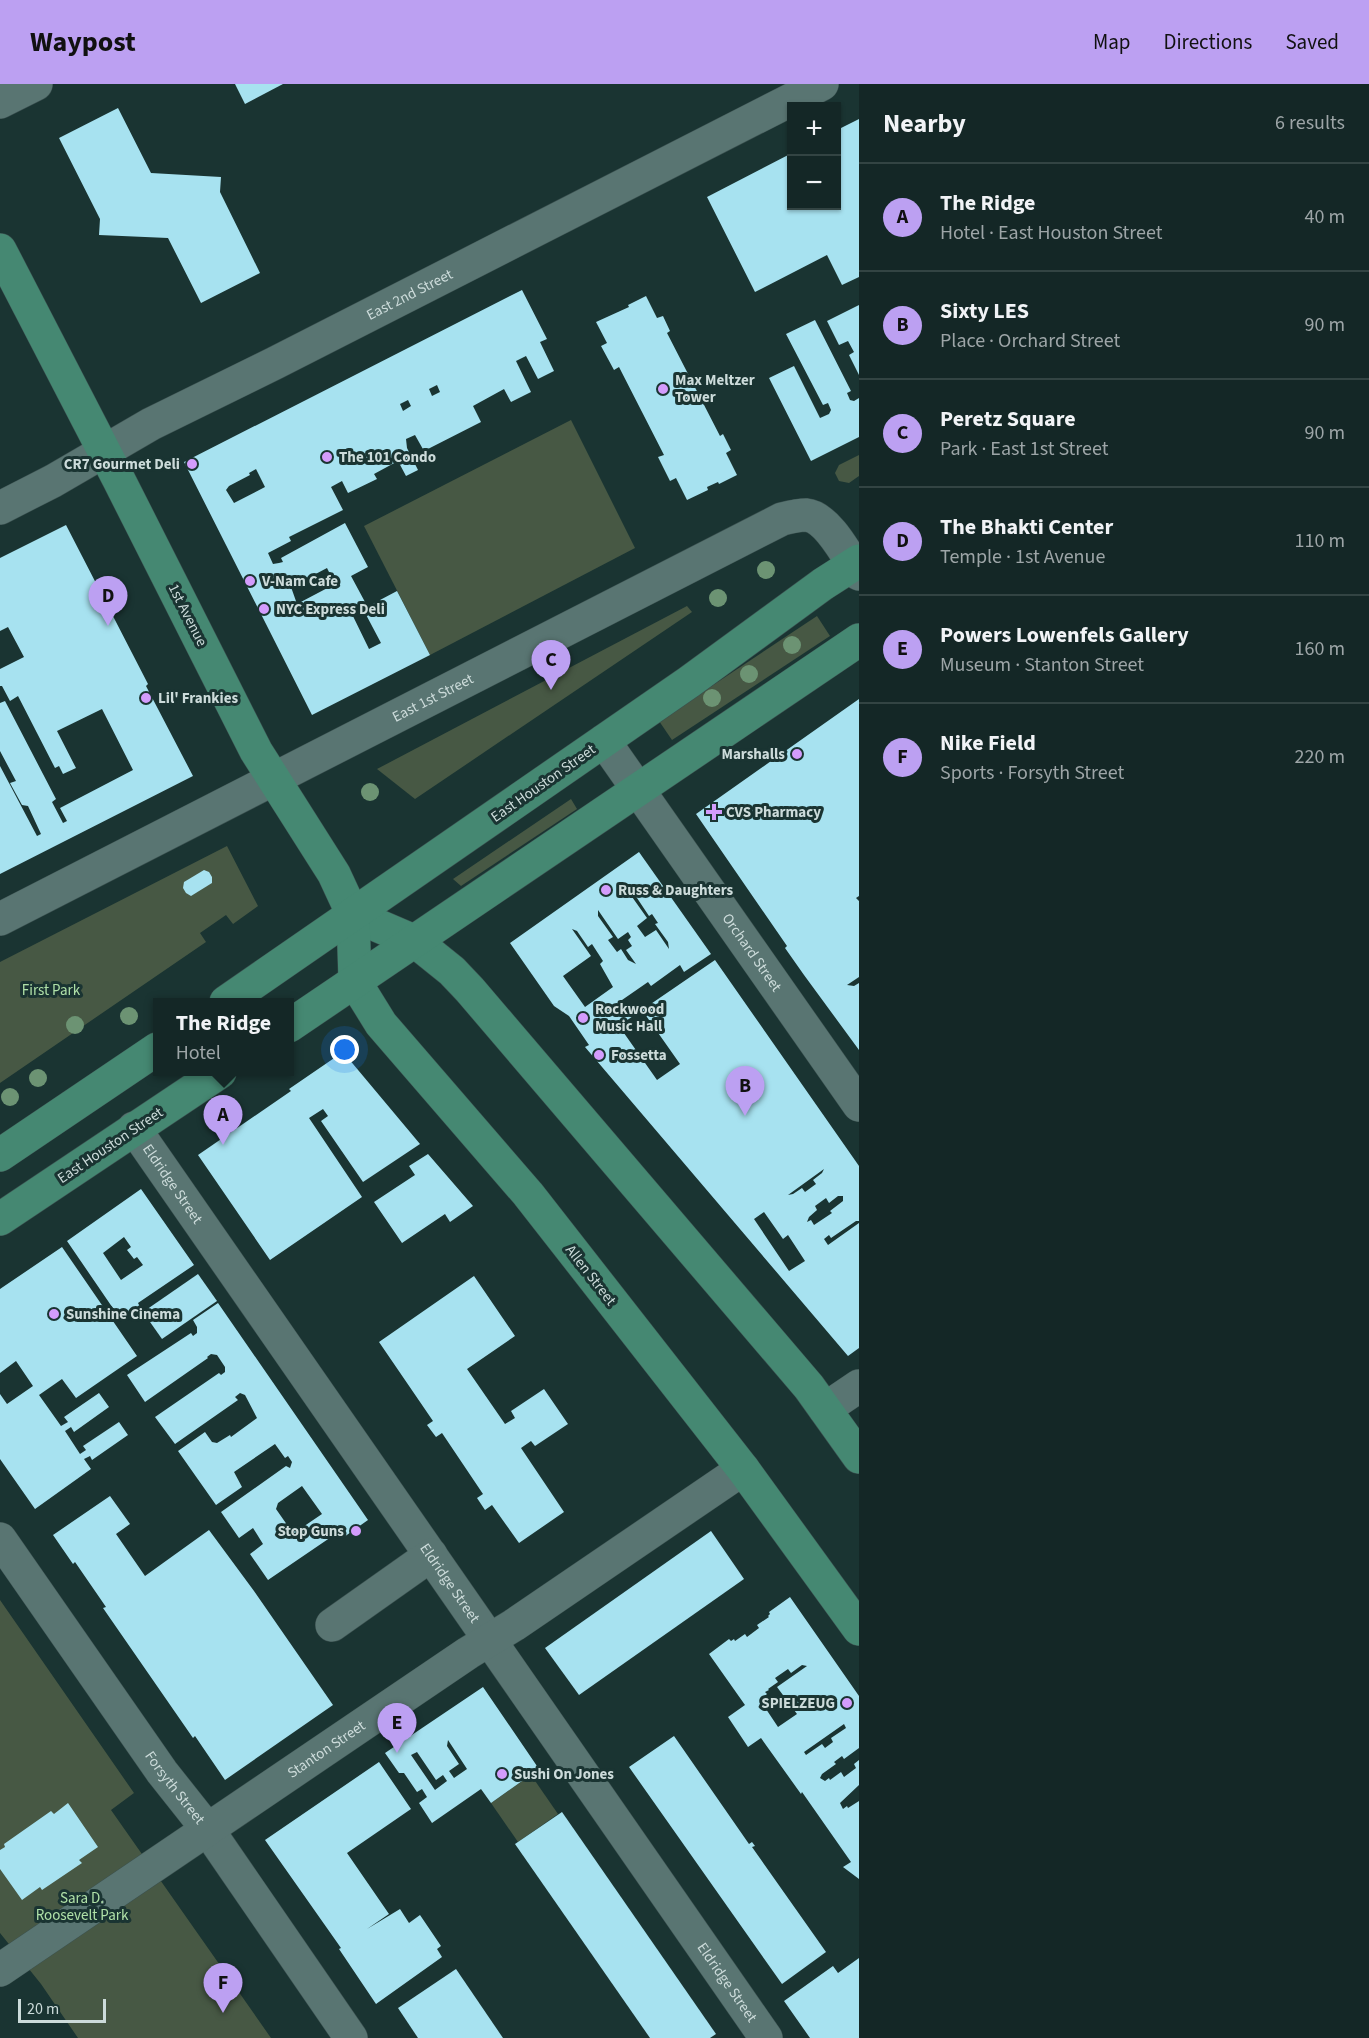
<!DOCTYPE html>
<meta charset="utf-8">
<style>
body{margin:0;font-family:"Source Sans 3",sans-serif;background:#213332;color:#f1f3f6}
.controls{position:absolute;right:18px;top:18px;display:grid;overflow:hidden;border-radius:0px;box-shadow:0 2px 4px #0004}
.controls button{width:54px;height:54px;display:grid;place-items:center;padding:0;border:0;border-bottom:2px solid #334443;background:#142726;color:#f1f3f6;font:30px sans-serif}
.scale{position:absolute;left:18px;bottom:15px;width:88px;box-sizing:border-box;padding-left:6px;border:3px solid #ccdbda;border-top:0;font-size:16px;line-height:21px;white-space:nowrap;color:#ccdbda;-webkit-text-stroke:4px #1a3432;paint-order:stroke}
.you{position:absolute;left:345px;top:966px;width:21px;height:21px;margin:-15px;border:4px solid #fff;border-radius:50%;background:#1a73e8;box-shadow:0 0 0 9px #1a73e833}
.badge{display:grid;place-items:center;width:39px;height:39px;border-radius:50%;background:#bca0f2;color:#111;font-size:20px;font-weight:700}
.pin{position:absolute;translate:-50% -50px;filter:drop-shadow(0 2px 3px #0008)}
.pin::after{content:'';position:absolute;top:32px;width:21px;height:18px;background:inherit;clip-path:polygon(0 0,100% 0,50% 100%)}
.popup{position:absolute;left:153px;top:914px;width:141px;height:78px;box-sizing:border-box;display:grid;place-content:center;border-radius:0px;background:#142726;filter:drop-shadow(0 2px 4px #0005);font-size:20px;white-space:nowrap;color:#9da5a7}
.popup b{font-size:22px;color:#f1f3f6}
.popup::after{content:'';position:absolute;left:50%;top:100%;margin-left:-12px;border:12px solid transparent;border-top-color:#142726}
.list{margin:0;padding:0;list-style:none}
h2{display:flex;justify-content:space-between;align-items:center;height:78px;margin:0;padding:0 24px;font-size:26px}
h2 small{font-size:20px;font-weight:400;color:#9da5a7}
.list li{display:grid;grid-template-columns:39px 1fr auto;gap:18px;align-items:center;box-sizing:border-box;height:108px;padding:0 24px;border-top:2px solid #334443}
.list b{display:block;font-size:22px;white-space:nowrap}
.list p{margin:0;font-size:20px;white-space:nowrap;color:#9da5a7}
.list em{font-size:20px;font-style:normal;color:#9da5a7}
.map{position:relative;flex:none;width:859px;height:1954px;overflow:hidden}
header{display:flex;align-items:center;gap:36px;box-sizing:border-box;height:84px;padding:0 30px;background:#bca0f2;color:#111}
header strong{font-size:28px}
nav{display:flex;gap:33px;margin-inline-start:auto;font-size:21px}
main{display:flex}
aside{flex:1;background:#142726}
.map>svg:first-child{display:block}
.green{fill:#475844}
.building{fill:#a7e2f0;fill-rule:evenodd}
.lines{fill:none;stroke-linecap:round;stroke-linejoin:round}
.minor-casing{stroke:#3b5150;stroke-width:34}
.major-casing{stroke:#3b5150;stroke-width:34}
.minor{stroke:#597572;stroke-width:33}
.major{stroke:#458872;stroke-width:33}
.tree{fill:#6c9373}
.poi-dot{fill:#d39cfc;stroke:#1a3432;stroke-width:2}
.labels{text-anchor:middle;stroke-width:6;stroke-linejoin:round;paint-order:stroke}
.street-label{font-size:15px;fill:#ccdbda;stroke:#1a3432}
.poi-label{font-size:15px;font-weight:bold;fill:#ccdbda;stroke:#1a3432;text-anchor:start}
.park-label{font-size:15px;fill:#b0e1a8;stroke:#1a3432}
</style>
<header>
<strong>Waypost</strong>
<nav><a>Map</a><a>Directions</a><a>Saved</a></nav>
</header>
<main>
<div class="map">
<svg width="859" height="1954" viewBox="0 0 859 1954">
<rect width="100%" height="100%" fill="#1a3432"/>
<g class="green">
<polygon points="571,336 635,464 430,571 364,442"/>
<polygon points="859,371 859,392 849,399 839,397 835,389 839,381"/>
<polygon points="687,522 692,528 415,715 377,685"/>
<polygon points="817,532 830,552 672,656 659,637"/>
<polygon points="571,715 577,725 461,802 453,795"/>
<polygon points="227,762 258,822 233,840 226,831 200,849 206,858 0,999 0,878"/>
<polygon points="0,1516 134,1709 111,1726 271,1954 78,1954 41,1900 0,1849"/>
<polygon points="531,1691 558,1730 518,1758 491,1719"/>
</g>
<g class="building">
<polygon points="235,0 283,0 245,20"/>
<polygon points="118,24 151,89 221,93 220,108 260,189 201,219 168,154 99,151 100,135 59,54"/>
<polygon points="859,35 859,193 842,201 827,171 755,208 707,113 792,69 792,122 837,122 837,46"/>
<path d="M522,206L547,255L540,258L554,287L538,295L526,272L516,277L531,308L511,318L504,305L473,322L481,338L424,367L415,351L406,355L407,364L418,386L406,392L398,377L374,390L377,395L348,409L342,397L331,403L343,426L289,453L291,457L268,469L273,480L279,479L283,478L281,474L345,439L368,483L351,492L365,518L350,526L369,565L381,559L363,525L397,507L430,571L312,631L184,378ZM437,301L440,308L432,312L429,305ZM408,316L411,322L403,327L400,320ZM256,385L265,403L234,419L226,406L229,402L250,391L249,389ZM327,484L335,500L297,520L291,503Z"/>
<polygon points="646,212 657,234 663,232 670,247 667,249 720,352 723,350 731,366 726,369 737,391 719,400 718,398 707,403 708,406 687,416 676,394 670,397 658,373 664,371 619,283 614,286 601,262 607,259 596,238 629,223 628,221"/>
<polygon points="859,221 859,291 849,271 854,268 848,257 839,261 827,237"/>
<polygon points="815,236 851,307 847,309 850,316 854,317 859,314 859,353 811,377 769,294 794,282 820,334 829,330 831,326 828,319 823,321 786,250"/>
<polygon points="66,441 148,600 146,602 193,692 0,790 0,682 37,752 41,750 28,722 22,721 10,699 16,697 0,667 0,619 5,617 56,715 52,718 63,739 67,737 60,724 133,686 102,625 57,647 76,684 63,690 59,682 55,684 18,612 10,617 2,602 0,602 0,585 24,573 8,543 0,547 0,474"/>
<polygon points="859,615 859,812 856,814 859,817 859,893 847,901 854,902 859,899 859,966 804,891 785,864 787,862 696,730"/>
<path d="M639,768L711,870L684,888L680,881L651,902L648,898L622,916L633,932L619,942L657,996L680,980L642,926L715,876L859,1082V1137H856L831,1154L829,1151L824,1155L828,1161L859,1139V1264L848,1272L585,963L589,961L569,932L554,922L510,859ZM630,810L637,814L649,832L652,830L658,839L655,840L668,858L669,865L656,846L645,853L637,842L647,834ZM598,826L618,855L628,848L631,853L628,856L632,862L626,866L636,880L628,876L621,865L617,868L608,856L613,853L598,832ZM572,845L577,847L588,863L592,860L603,877L600,880L613,903L585,923L563,892L591,872ZM824,1085L822,1089L813,1096L816,1100L805,1108L802,1104L793,1110L788,1111ZM838,1112H843V1117L830,1127L832,1129L814,1141L811,1136L807,1138L809,1133L817,1126L815,1122L826,1114L829,1119ZM764,1128L783,1155L788,1151L805,1177L789,1187L754,1135Z"/>
<polygon points="204,786 209,788 212,793 212,799 191,812 186,809 183,804 184,798"/>
<polygon points="343,968 420,1060 363,1098 321,1037 328,1032 323,1025 309,1034 362,1113 270,1176 198,1071 291,1007 289,1005"/>
<polygon points="428,1070 473,1122 450,1138 445,1130 402,1159 374,1118 415,1091 409,1082"/>
<path d="M141,1105L194,1181L138,1219L140,1223L121,1236L67,1157ZM124,1153L131,1163L127,1166L134,1175L137,1173L143,1181L121,1196L103,1169Z"/>
<polygon points="62,1163 137,1272 76,1314 62,1295 39,1311 61,1342 68,1338 64,1333 99,1309 109,1323 74,1348 71,1343 65,1347 80,1370 86,1366 83,1362 119,1338 128,1351 92,1376 90,1372 84,1375 91,1385 35,1425 0,1375 0,1310 7,1320 33,1302 16,1277 0,1289 0,1205"/>
<polygon points="198,1190 217,1217 162,1255 143,1228"/>
<polygon points="474,1192 515,1252 467,1285 505,1340 515,1334 511,1327 544,1305 568,1340 535,1362 531,1357 521,1364 564,1428 519,1459 492,1421 485,1426 477,1414 483,1410 442,1349 436,1353 427,1341 433,1337 379,1258"/>
<path d="M218,1219L368,1436L344,1453L341,1448L337,1449L268,1496L250,1470L263,1460L253,1444L239,1454L221,1428L286,1382L290,1384L292,1378L288,1372L285,1374L275,1360L234,1388L242,1403L216,1421L178,1367L205,1348L212,1358L217,1359L230,1351L231,1353L257,1334L245,1311L240,1309L235,1313L238,1316L175,1360L155,1333L219,1289L221,1291L225,1288V1283L217,1271L211,1270L207,1273L208,1274L145,1318L127,1291L191,1249L193,1252L197,1249V1243L193,1236ZM302,1402L322,1430L297,1447L290,1445L276,1425L278,1419Z"/>
<polygon points="110,1412 130,1440 116,1450 145,1492 209,1446 254,1507 333,1621 225,1696 195,1652 193,1654 103,1524 106,1523 75,1478 73,1480 53,1451"/>
<polygon points="711,1447 744,1495 579,1611 545,1564"/>
<path d="M790,1513L859,1612V1664L844,1675L842,1672L834,1678L836,1680L822,1690L820,1694L825,1697L829,1694L830,1696L841,1688L844,1693L856,1684L854,1680L859,1676V1701L840,1719L843,1725L847,1722L848,1724L859,1717V1795L843,1783L851,1778L802,1708L801,1710L761,1654L748,1663L728,1633L745,1621L709,1570L729,1555L731,1557L734,1555L735,1557L745,1550L747,1553L759,1544L757,1541L769,1533L768,1532L770,1530L769,1528ZM802,1581L807,1582L777,1603L797,1630L778,1643L760,1616L767,1610L765,1608L769,1606L768,1605L778,1598L775,1594L788,1585L791,1589ZM844,1640L846,1644L831,1654L833,1658L825,1664L822,1660L806,1671L804,1668Z"/>
<path d="M483,1603L539,1685L491,1719L481,1705L432,1739L419,1719L427,1713L422,1705L417,1708L404,1689H399L385,1669ZM448,1656L467,1685L454,1694L449,1687L459,1680L447,1662ZM417,1668L436,1696L443,1691L447,1697L435,1706L411,1671Z"/>
<polygon points="674,1652 749,1760 752,1758 755,1762 752,1763 826,1868 782,1900 629,1683"/>
<polygon points="379,1678 411,1725 347,1769 389,1830 367,1845 400,1825 409,1839 420,1831 441,1862 437,1865 442,1873 376,1920 339,1865 341,1864 265,1756"/>
<polygon points="68,1719 98,1763 79,1776 82,1779 42,1806 40,1803 22,1816 0,1785 0,1766 5,1763 4,1760 51,1727 54,1730"/>
<polygon points="562,1728 716,1950 710,1954 650,1954 515,1760"/>
<polygon points="859,1874 859,1954 810,1954 784,1917 833,1882 838,1889"/>
<polygon points="456,1885 503,1954 418,1954 398,1924"/>
</g>
<g class="lines">
<g class="minor-casing">
<g id="minor">
<polyline points="0,18 36,0"/>
<path id="s1" d="M0,424L53,397L151,340L275,279L822,0"/>
<path id="s2" d="M604,657L859,1021"/>
<path id="s3" d="M0,835L782,435C790,433 798,431 806,431C828,433 848,473 859,490"/>
<path id="s4" d="M134,1044L766,1954"/>
<polyline points="825,1325 859,1302"/>
<path id="s5" d="M0,1455L162,1688L208,1746L351,1954"/>
<polyline points="332,1541 431,1471"/>
<path id="s6" d="M0,1886L468,1569L514,1541L743,1385"/>
</g>
</g>
<g class="major-casing">
<g id="major">
<polyline points="0,166 119,396 256,667 334,790 353,831 416,858 452,887 470,906 809,1303 859,1373"/>
<polyline points="353,831 355,898 381,940 528,1110 743,1385 859,1545"/>
<polyline points="226,918 689,598 823,500 859,477"/>
<polyline points="289,942 859,556"/>
<polyline points="0,1071 157,965"/>
<polyline points="0,1135 220,988"/>
</g>
</g>
<use href="#minor" class="minor"/>
<use href="#major" class="major"/>
</g>
<g class="tree">
<circle cx="766" cy="486" r="9"/>
<circle cx="718" cy="514" r="9"/>
<circle cx="792" cy="561" r="9"/>
<circle cx="749" cy="590" r="9"/>
<circle cx="712" cy="614" r="9"/>
<circle cx="370" cy="708" r="9"/>
<circle cx="129" cy="932" r="9"/>
<circle cx="75" cy="941" r="9"/>
<circle cx="38" cy="994" r="9"/>
<circle cx="10" cy="1013" r="9"/>
</g>
<g class="poi-dot">
<circle cx="663" cy="305" r="6"/>
<circle cx="327" cy="373" r="6"/>
<circle cx="192" cy="380" r="6"/>
<circle cx="250" cy="497" r="6"/>
<circle cx="264" cy="525" r="6"/>
<circle cx="146" cy="614" r="6"/>
<circle cx="797" cy="670" r="6"/>
<path d="M711 719h6v6h6v6h-6v6h-6v-6h-6v-6h6z"/>
<circle cx="606" cy="806" r="6"/>
<circle cx="583" cy="934" r="6"/>
<circle cx="599" cy="971" r="6"/>
<circle cx="54" cy="1230" r="6"/>
<circle cx="356" cy="1447" r="6"/>
<circle cx="847" cy="1619" r="6"/>
<circle cx="502" cy="1690" r="6"/>
</g>
<g class="labels">
<g class="street-label">
<text dy="5" stroke="none"><textPath href="#s1" startOffset="462">East 2nd Street</textPath></text>
<text transform="translate(188 531) rotate(63)" y="5">1st Avenue</text>
<text dy="5" stroke="none"><textPath href="#s3" startOffset="486">East 1st Street</textPath></text>
<text transform="translate(543 699) rotate(-35)" y="5">East Houston Street</text>
<text dy="5" stroke="none"><textPath href="#s2" startOffset="258">Orchard Street</textPath></text>
<text transform="translate(110 1061) rotate(-34)" y="5">East Houston Street</text>
<text dy="5" stroke="none"><textPath href="#s4" startOffset="68">Eldridge Street</textPath></text>
<text transform="translate(591 1191) rotate(52)" y="5">Allen Street</text>
<text dy="5" stroke="none"><textPath href="#s4" startOffset="554">Eldridge Street</textPath></text>
<text dy="5" stroke="none"><textPath href="#s6" startOffset="394">Stanton Street</textPath></text>
<text dy="5" stroke="none"><textPath href="#s5" startOffset="304">Forsyth Street</textPath></text>
<text dy="5" stroke="none"><textPath href="#s4" startOffset="1040">Eldridge Street</textPath></text>
</g>
<g class="poi-label">
<text x="675" y="301">Max Meltzer<tspan x="675" dy="17">Tower</tspan></text>
<text x="339" y="378">The 101 Condo</text>
<text x="180" y="385" text-anchor="end">CR7 Gourmet Deli</text>
<text x="262" y="502">V-Nam Cafe</text>
<text x="276" y="530">NYC Express Deli</text>
<text x="158" y="619">Lil' Frankies</text>
<text x="785" y="675" text-anchor="end">Marshalls</text>
<text x="726" y="733">CVS Pharmacy</text>
<text x="618" y="811">Russ &amp; Daughters</text>
<text x="595" y="930">Rockwood<tspan x="595" dy="17">Music Hall</tspan></text>
<text x="611" y="976">Fossetta</text>
<text x="66" y="1235">Sunshine Cinema</text>
<text x="344" y="1452" text-anchor="end">Stop Guns</text>
<text x="835" y="1624" text-anchor="end">SPIELZEUG</text>
<text x="514" y="1695">Sushi On Jones</text>
</g>
<g class="park-label">
<text x="51" y="911">First Park</text>
<text x="82" y="1819">Sara D.<tspan x="82" dy="17">Roosevelt Park</tspan></text>
</g>
</g>
</svg>
<div class="controls">
<button>+</button>
<button>−</button>
</div>
<div class="scale">20 m</div>
<div class="you"></div>
<div class="pin badge" style="left:223px;top:1061px">A</div>
<div class="popup"><b>The Ridge</b>Hotel</div>
<div class="pin badge" style="left:745px;top:1032px">B</div>
<div class="pin badge" style="left:551px;top:606px">C</div>
<div class="pin badge" style="left:108px;top:542px">D</div>
<div class="pin badge" style="left:397px;top:1669px">E</div>
<div class="pin badge" style="left:223px;top:1929px">F</div>
</div>
<aside>
<h2>Nearby<small>6 results</small></h2>
<ul class="list">
<li><span class="badge">A</span><div><b>The Ridge</b><p>Hotel · East Houston Street</p></div><em>40 m</em></li>
<li><span class="badge">B</span><div><b>Sixty LES</b><p>Place · Orchard Street</p></div><em>90 m</em></li>
<li><span class="badge">C</span><div><b>Peretz Square</b><p>Park · East 1st Street</p></div><em>90 m</em></li>
<li><span class="badge">D</span><div><b>The Bhakti Center</b><p>Temple · 1st Avenue</p></div><em>110 m</em></li>
<li><span class="badge">E</span><div><b>Powers Lowenfels Gallery</b><p>Museum · Stanton Street</p></div><em>160 m</em></li>
<li><span class="badge">F</span><div><b>Nike Field</b><p>Sports · Forsyth Street</p></div><em>220 m</em></li>
</ul>
</aside>
</main>
